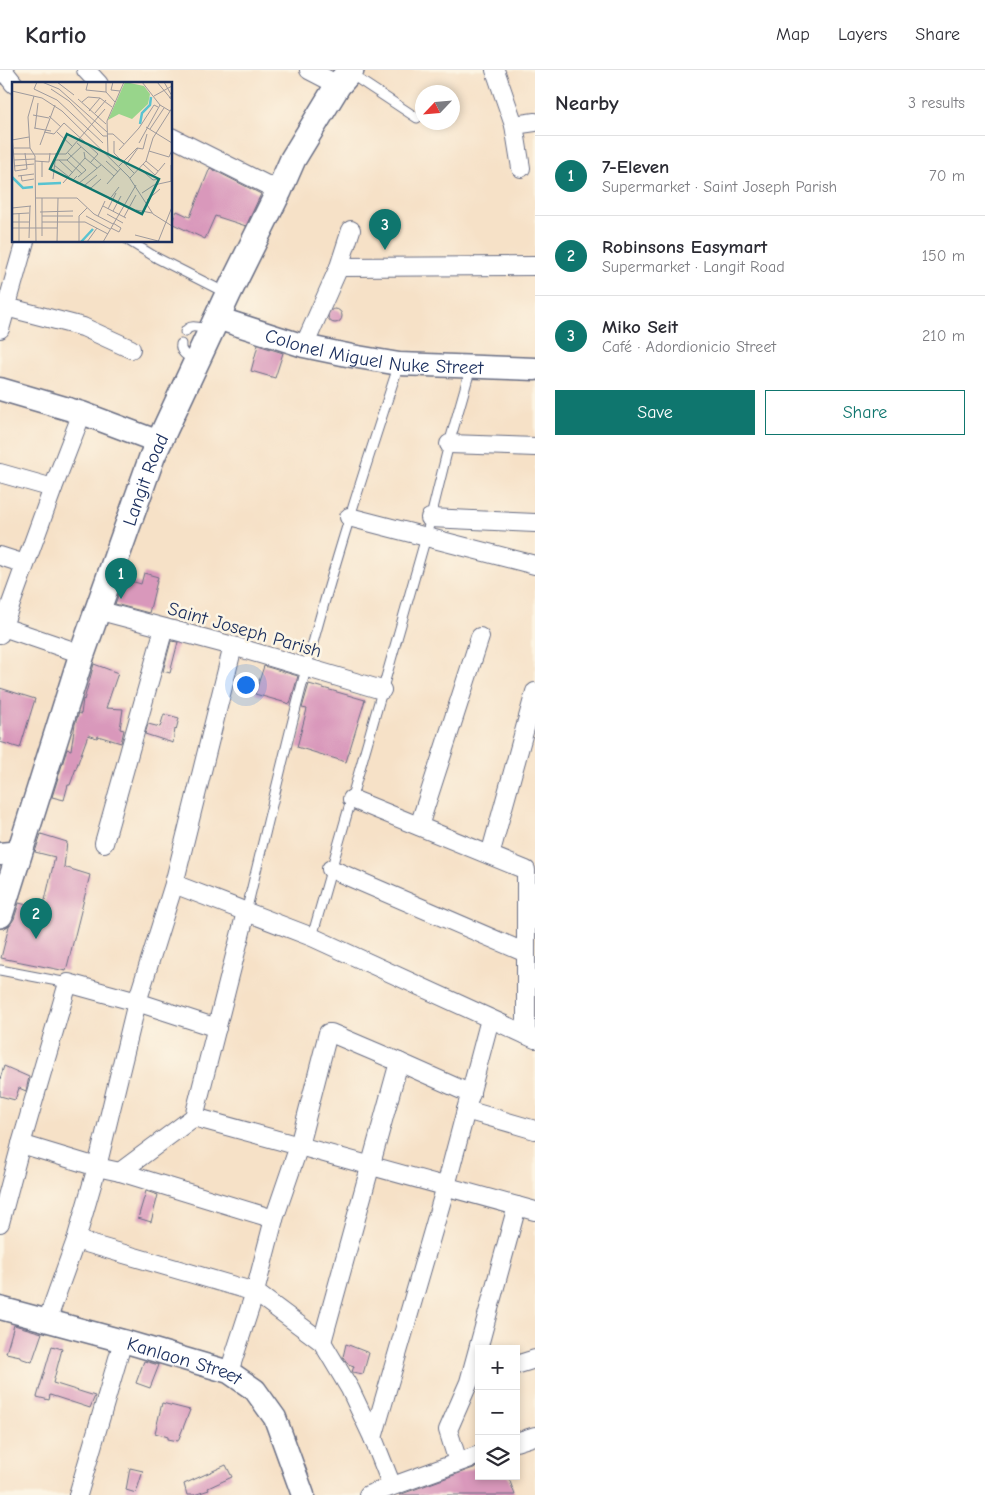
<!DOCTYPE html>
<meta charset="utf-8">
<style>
body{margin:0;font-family:"Comic Neue",sans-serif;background:#f2f2f3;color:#2b2b33}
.controls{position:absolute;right:15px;bottom:15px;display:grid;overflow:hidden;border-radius:0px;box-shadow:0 2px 8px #0003}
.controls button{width:45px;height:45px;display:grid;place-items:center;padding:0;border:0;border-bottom:1px solid #e1e1e2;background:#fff;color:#2b2b33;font:25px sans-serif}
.compass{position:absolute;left:415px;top:15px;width:45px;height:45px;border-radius:50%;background:#fff;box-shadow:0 2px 8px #0003;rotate:244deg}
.you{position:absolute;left:245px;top:614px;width:18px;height:18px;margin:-12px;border:4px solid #fff;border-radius:50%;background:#1a73e8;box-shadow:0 0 0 8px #1a73e833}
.badge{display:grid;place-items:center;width:32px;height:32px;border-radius:50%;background:#0f766e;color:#fff;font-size:16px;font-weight:700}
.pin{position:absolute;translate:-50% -41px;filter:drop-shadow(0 1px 2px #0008)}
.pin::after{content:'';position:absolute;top:26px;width:18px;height:15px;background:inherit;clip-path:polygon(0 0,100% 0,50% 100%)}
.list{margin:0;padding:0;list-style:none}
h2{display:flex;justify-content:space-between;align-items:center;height:65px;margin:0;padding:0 20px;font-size:21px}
h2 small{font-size:16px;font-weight:400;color:#7c7c81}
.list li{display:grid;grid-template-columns:32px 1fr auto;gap:15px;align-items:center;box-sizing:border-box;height:80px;padding:0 20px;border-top:1px solid #e1e1e2}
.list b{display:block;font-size:19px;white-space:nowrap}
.list p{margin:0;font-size:16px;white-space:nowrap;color:#7c7c81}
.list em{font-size:16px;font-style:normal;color:#7c7c81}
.actions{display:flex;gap:10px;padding:15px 20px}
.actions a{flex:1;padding:11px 0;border:1px solid #0f766e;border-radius:0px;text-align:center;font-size:18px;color:#0f766e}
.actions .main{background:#0f766e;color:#fff}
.icon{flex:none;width:28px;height:28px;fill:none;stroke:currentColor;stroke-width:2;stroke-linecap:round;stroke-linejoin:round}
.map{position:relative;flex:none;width:535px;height:1425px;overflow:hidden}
header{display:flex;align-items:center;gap:30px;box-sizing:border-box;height:70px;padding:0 25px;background:#fff;border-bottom:1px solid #e1e1e2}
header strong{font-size:24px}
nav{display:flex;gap:28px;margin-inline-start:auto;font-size:18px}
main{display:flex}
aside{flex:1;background:#fff}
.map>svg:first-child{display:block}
.building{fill:#d998bb}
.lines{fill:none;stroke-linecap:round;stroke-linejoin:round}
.service-casing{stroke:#686d83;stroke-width:11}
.minor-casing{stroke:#686d83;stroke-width:20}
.tertiary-casing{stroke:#686d83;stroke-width:25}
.secondary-casing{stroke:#686d83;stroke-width:28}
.service{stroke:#fff;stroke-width:9}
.minor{stroke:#fff;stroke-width:18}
.tertiary{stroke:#fff;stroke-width:22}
.secondary{stroke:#fff;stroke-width:25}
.labels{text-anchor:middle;stroke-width:5;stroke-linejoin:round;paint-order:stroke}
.street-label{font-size:19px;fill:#1b2f5e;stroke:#fcf5e5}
.inset-river{fill:none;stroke:#58c3d1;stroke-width:2.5}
.inset-road{fill:none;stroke:#9e9a9d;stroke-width:1}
.view{fill:#0f766e;fill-opacity:0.15;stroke:#0f766e;stroke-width:2.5}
.inset-edge{fill:none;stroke:#1b2f5e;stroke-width:2.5}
</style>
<header>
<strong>Kartio</strong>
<nav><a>Map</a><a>Layers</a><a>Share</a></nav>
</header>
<main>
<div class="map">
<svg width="535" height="1425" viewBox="0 0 535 1425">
<rect width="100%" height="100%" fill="#fcf5e5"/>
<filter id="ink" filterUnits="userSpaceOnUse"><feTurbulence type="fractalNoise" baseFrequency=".02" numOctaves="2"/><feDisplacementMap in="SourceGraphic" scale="10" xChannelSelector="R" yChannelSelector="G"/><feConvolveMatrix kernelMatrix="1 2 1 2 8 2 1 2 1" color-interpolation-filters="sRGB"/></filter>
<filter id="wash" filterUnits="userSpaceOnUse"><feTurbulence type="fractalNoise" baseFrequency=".0096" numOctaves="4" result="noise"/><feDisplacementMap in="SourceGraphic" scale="20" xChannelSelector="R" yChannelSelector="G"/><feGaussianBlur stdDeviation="1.12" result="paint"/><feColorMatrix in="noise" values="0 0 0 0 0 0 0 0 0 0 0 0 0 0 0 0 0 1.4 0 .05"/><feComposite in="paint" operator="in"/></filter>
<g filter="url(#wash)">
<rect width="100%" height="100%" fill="#f6e1c7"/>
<g id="blocks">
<g class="building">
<polygon points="210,98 261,124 246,156 215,146 205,169 171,153 177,141 190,147"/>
<circle cx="335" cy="246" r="7"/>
<polygon points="258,275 283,283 275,308 251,301"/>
<polygon points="144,503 158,507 149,543 115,534 124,509 141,514"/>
<polygon points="171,571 178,572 170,603 163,601"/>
<polygon points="94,594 118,603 106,638 123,639 120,659 124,660 121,673 98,666 97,668 88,665 70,715 68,715 64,730 52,727 67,679 71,680 75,654 79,643 81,644 83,629 84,630"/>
<polygon points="264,596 298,606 290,634 255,624"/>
<polygon points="309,614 365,630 346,692 297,677 307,639 302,638"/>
<polygon points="0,618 35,629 20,678 0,672"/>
<polygon points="164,644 179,648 176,660 175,659 173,673 145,664 148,654 160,657"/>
<polygon points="41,764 67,772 64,797 90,805 66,901 1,888 9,856 14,849 19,833 43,839 55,787 35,782"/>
<polygon points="4,996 29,1007 26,1021 19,1018 15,1030 0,1026 0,1009"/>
<polygon points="146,1121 158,1125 151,1152 138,1148"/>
<polygon points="14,1255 42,1263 32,1292 20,1288 20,1286 6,1283"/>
<polygon points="346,1274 369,1283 363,1304 352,1302 354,1296 348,1294 343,1287"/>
<polygon points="52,1276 62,1279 53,1313 95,1326 90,1338 50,1325 49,1330 37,1327"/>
<polygon points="144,1291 159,1295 150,1318 136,1313"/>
<polygon points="162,1333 190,1340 178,1371 168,1369 168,1367 155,1363"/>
<polygon points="226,1395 232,1407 208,1418 209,1420 194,1425 187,1425 184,1414"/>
<polygon points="479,1396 479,1406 508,1406 515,1425 399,1425"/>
<polygon points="130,1398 143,1401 136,1423 126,1420"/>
</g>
</g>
</g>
<g filter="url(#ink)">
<use href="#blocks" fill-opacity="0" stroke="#686d83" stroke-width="1"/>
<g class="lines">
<g class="service-casing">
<g id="service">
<polyline points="349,3 417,48"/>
<polyline points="129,171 157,188 226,223"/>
<path d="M185,262C190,253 200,258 209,260"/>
<path d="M181,274C179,283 189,287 196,291"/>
<path d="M246,842C266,761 285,679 306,599C333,496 366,395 399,294"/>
<polyline points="312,867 426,467 449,374 471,297"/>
<polyline points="0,900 68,913"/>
</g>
</g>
<g class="minor-casing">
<g id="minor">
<polyline points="3,0 14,14"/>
<polyline points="86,0 99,14"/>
<polyline points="309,0 338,15"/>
<polyline points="495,0 514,55 521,98"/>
<polyline points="514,55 535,52"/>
<polyline points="171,67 279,121"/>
<polyline points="339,197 535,196"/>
<polyline points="6,237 83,257 131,279"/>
<polyline points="0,259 25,171"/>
<polyline points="304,276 339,197 351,160"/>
<polyline points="449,374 535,377"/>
<polyline points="0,403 53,418"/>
<polyline points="349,447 535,495"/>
<polyline points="430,448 535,453"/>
<polyline points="0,486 25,494"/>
<polyline points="97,540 233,576 382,620"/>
<polyline points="0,556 82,584"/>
<polyline points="0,564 53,418 82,343"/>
<polyline points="352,729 526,800 526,965"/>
<polyline points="419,756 480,567"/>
<polyline points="104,773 164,558"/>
<polyline points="490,785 535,622"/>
<polyline points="331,799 526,883"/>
<polyline points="174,814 312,867 535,969"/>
<polyline points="466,1040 535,1060"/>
<polyline points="194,1047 535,1141"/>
<polyline points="21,1074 97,1097 120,1102 274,1149"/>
<polyline points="120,1102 194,1047 246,842"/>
<polyline points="0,1153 21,1074 68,913 137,932 217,958"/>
<polyline points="76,1170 255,1222 322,1272 350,1319 373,1368 392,1416"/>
<polyline points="47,1251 76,1170 97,1097 137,932 174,814 233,576"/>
<polyline points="322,1272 399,992"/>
<polyline points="516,1295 535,1289"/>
<polyline points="229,1302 255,1222 274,1149 299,1076 328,963 331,963 399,992 471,1024"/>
<polyline points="373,1368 446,1116 490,949"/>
<polyline points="516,1372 535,1366"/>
<polyline points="458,1392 448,1360 469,1312 517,1136"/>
<polyline points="78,1425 123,1271"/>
<polyline points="368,1425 479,1385"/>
</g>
</g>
<g class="tertiary-casing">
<g id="tertiary">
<path id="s1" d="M217,248L304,276L352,286L399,294L535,299"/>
<polyline points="0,319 82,343 159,372"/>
<polyline points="0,784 10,783 18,785"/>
<path id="s2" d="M0,1238L123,1271L229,1302L255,1320L275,1348L303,1425"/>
</g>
</g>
<g class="secondary-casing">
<g id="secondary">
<path id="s3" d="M0,845L82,584L152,387L228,224L279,121L293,89L338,15L351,0"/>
</g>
</g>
<use href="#service" class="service"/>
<use href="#minor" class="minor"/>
<use href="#tertiary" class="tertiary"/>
<use href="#secondary" class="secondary"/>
</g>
</g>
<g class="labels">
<g class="street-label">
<text dy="7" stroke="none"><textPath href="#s1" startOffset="162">Colonel Miguel Nuke Street</textPath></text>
<text dy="7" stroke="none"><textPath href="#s3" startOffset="459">Langit Road</textPath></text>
<text transform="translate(245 559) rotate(16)" y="7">Saint Joseph Parish</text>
<text dy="7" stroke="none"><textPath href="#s2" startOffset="192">Kanlaon Street</textPath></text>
</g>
</g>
<g transform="translate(12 12)">
<rect width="160" height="160" fill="#f6e1c7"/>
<path d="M113,0L132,4L138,12L136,22L120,37L107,32L96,38Z" fill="#98d58b"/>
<path class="inset-river" d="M128,42L130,31L138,23L139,15M0,95L11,106L21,105M26,102L49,101M69,160L81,147"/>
<path class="inset-road" d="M25,0L22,7L45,18L91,61M30,0L47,7L95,50M45,0L62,13M76,0L74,8L94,10M94,0V10L103,20M101,0L99,8L108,9M130,0L148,23L158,29M145,0L160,18M152,0L160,14L157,16M39,7L57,19L91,54H95M0,9L30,16L50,29L117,95L141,132L160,144M22,14L16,35L18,66L23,74L24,160M142,14L160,4M66,17L94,42M70,20L76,15L88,16L100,25M77,29L88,16M83,31L94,18M21,33L37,36M37,34L49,45M134,45L160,61M22,46L39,49M23,46L26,21M127,46L142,23L146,25M138,47L152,26M32,50L42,52L52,41L86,72L78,81M45,50L61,65M95,52H101L112,62M0,53L3,89L15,87L13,71M0,58L17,55M102,59V71L122,91M65,61L102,94M127,61L148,23M28,63L43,23M2,66H18M107,68L127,46M137,69L157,75L160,68M72,70L73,76L85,86M56,71L74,88L66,95M0,72H54L93,27M96,73L95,39L112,0M2,78L23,77M43,78H55L69,65M47,78L61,91M55,78L70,92M23,79L37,80L38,71M94,79L106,90M134,79L146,89M131,82L143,93L153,81M42,83L57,95M114,83L126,66M2,84L22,82M107,84L125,66L131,67L135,52M127,86L141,98L148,97M9,93L10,99L22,97M6,94L22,92M65,94L61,98L66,102L89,83M30,95V79M118,96L134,79L141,56L160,26M41,97L44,71M159,99V83M51,101L73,76M68,101L79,106L89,97M95,102L109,86M73,103L85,93M130,111L142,103L160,99M24,116H65L82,132L101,142M30,116V154M97,118L107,105M135,118L148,107M91,124L114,136M0,126L19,124M96,127L104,111M124,128L140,131M101,129L109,114M28,130L61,129M7,131V160M0,132L17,131M95,132L111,141M30,134H61M74,134L98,147M86,134L93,119M112,135L124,113M0,140H17M30,140H73L96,152M0,146H45M99,146L107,150L109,146L101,141M123,153L150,160M17,156L18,124M67,159V134L75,126M45,160L46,116M75,160L85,146M91,160L124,103M146,160L160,125"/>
<path class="view" d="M55,52L147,97L130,132L38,87Z"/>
<rect width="160" height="160" class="inset-edge"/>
</g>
</svg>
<div class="controls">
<button>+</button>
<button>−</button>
<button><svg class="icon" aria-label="layers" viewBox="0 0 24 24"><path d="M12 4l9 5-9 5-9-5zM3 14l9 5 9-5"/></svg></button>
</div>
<svg class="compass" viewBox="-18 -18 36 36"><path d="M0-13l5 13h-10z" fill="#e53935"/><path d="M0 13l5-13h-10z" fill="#7c7c81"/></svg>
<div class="you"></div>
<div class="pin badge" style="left:121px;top:529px">1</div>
<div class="pin badge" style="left:36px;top:869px">2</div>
<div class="pin badge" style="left:385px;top:180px">3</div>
</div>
<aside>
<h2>Nearby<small>3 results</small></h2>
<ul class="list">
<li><span class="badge">1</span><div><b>7-Eleven</b><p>Supermarket · Saint Joseph Parish</p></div><em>70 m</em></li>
<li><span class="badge">2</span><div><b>Robinsons Easymart</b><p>Supermarket · Langit Road</p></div><em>150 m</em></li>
<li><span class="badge">3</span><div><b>Miko Seit</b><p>Café · Adordionicio Street</p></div><em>210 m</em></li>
</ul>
<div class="actions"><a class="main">Save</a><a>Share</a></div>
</aside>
</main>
